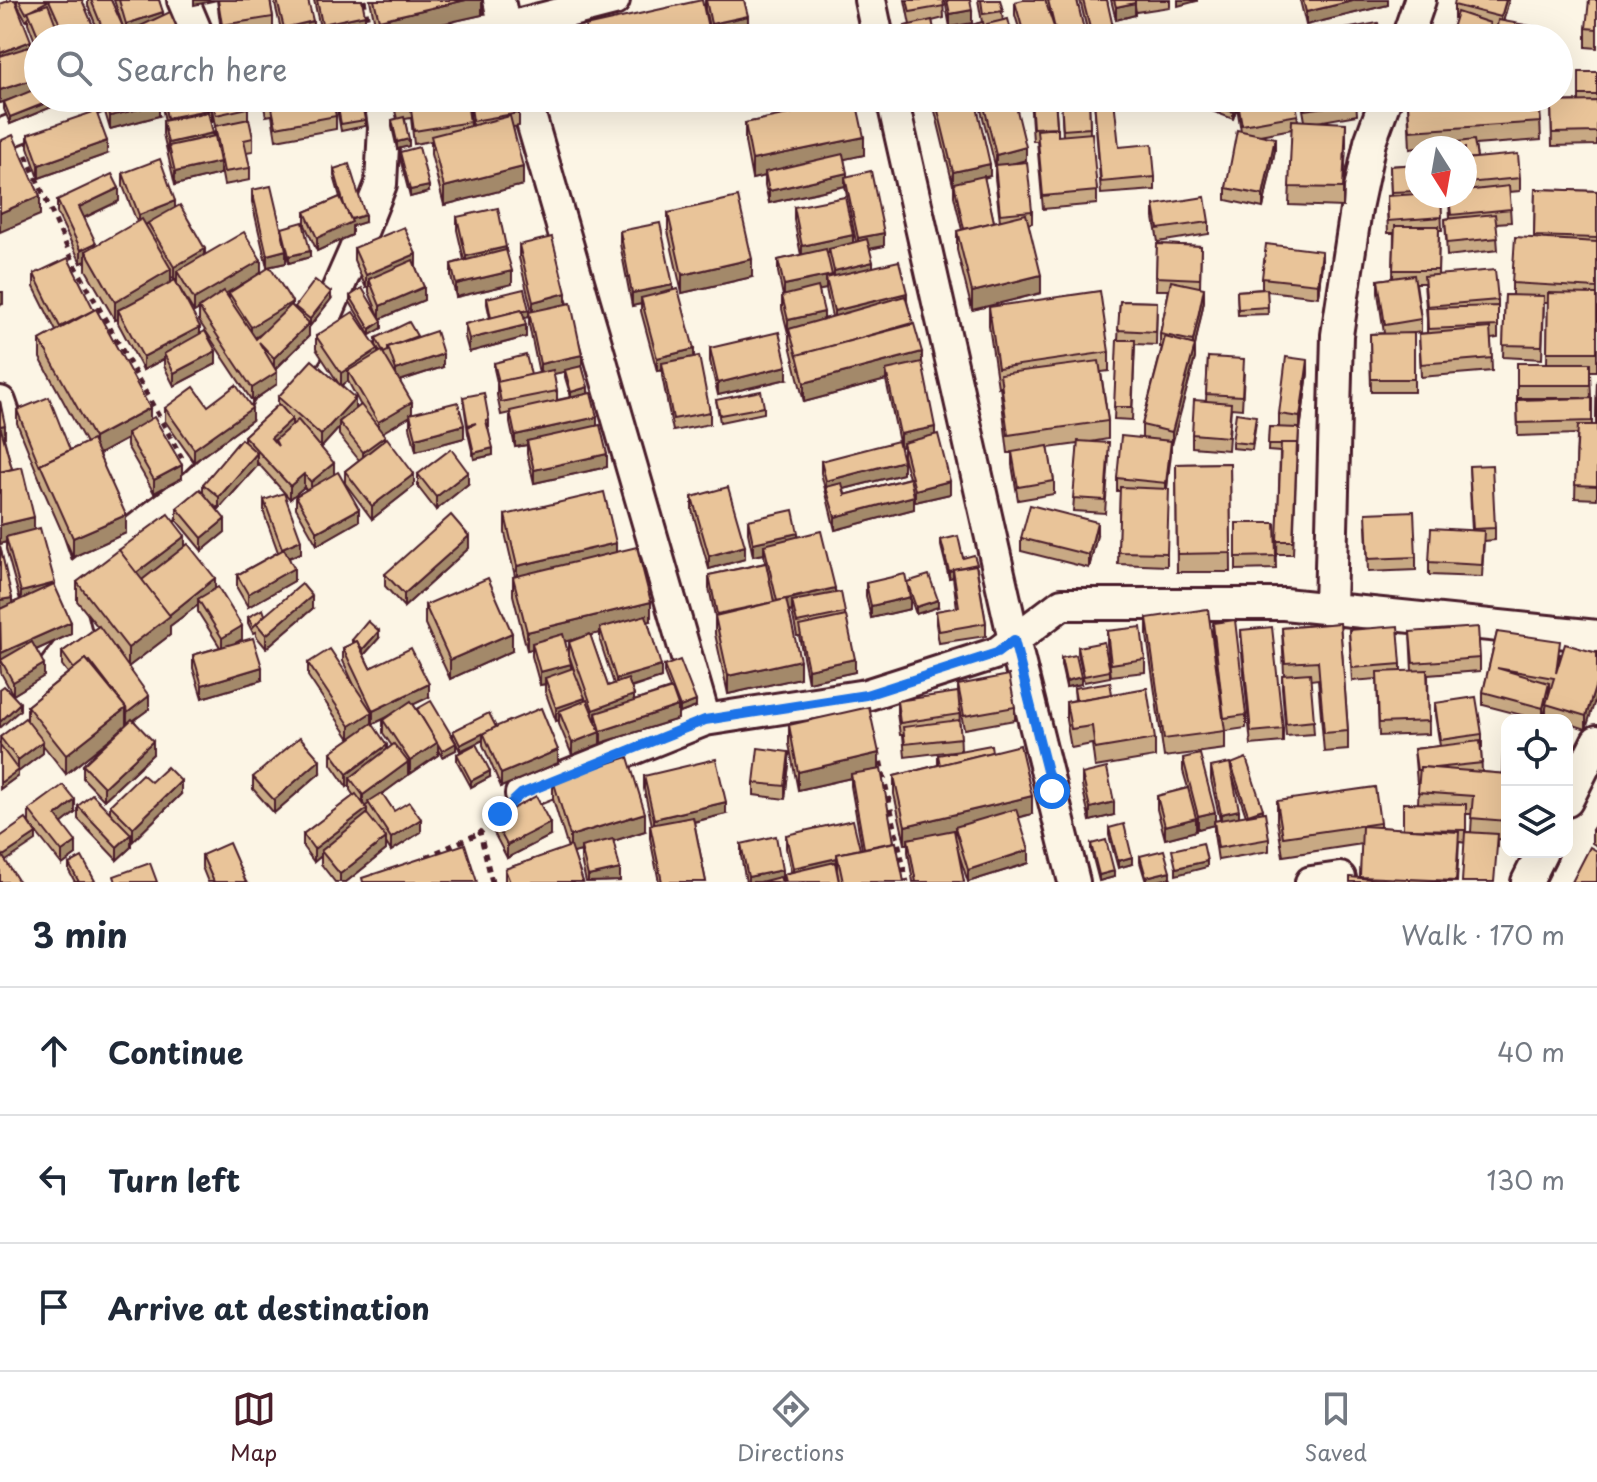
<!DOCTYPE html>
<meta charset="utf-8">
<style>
body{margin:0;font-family:"Playpen Sans",sans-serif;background:#f2f2f3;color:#1f2937}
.controls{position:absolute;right:24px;bottom:24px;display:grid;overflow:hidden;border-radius:16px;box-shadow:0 8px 32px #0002}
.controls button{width:72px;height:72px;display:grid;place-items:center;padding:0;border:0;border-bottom:2px solid #e0e1e3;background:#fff;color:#1f2937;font:40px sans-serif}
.compass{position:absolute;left:1405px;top:136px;width:72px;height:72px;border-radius:50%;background:#fff;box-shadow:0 8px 32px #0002;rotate:169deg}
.stop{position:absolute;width:24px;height:24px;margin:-18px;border:6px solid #1a73e8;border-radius:50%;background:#fff}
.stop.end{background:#1a73e8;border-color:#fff;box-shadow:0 2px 8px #0008}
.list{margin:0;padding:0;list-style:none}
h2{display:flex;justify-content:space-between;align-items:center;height:104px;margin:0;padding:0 32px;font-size:34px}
h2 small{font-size:26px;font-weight:400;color:#747a83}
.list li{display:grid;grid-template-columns:52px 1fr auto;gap:24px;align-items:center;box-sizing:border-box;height:128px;padding:0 32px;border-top:2px solid #e0e1e3}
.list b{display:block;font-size:30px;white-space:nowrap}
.list em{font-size:26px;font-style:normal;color:#747a83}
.icon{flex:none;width:44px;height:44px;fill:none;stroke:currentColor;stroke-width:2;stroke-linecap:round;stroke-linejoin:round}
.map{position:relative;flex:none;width:1597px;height:882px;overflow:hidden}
.search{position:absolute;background:#fff;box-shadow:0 8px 32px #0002;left:24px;right:24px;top:24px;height:88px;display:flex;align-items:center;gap:20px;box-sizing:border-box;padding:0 28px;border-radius:44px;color:#747a83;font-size:30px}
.sheet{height:488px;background:#fff}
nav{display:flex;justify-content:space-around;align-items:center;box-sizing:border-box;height:112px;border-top:2px solid #e0e1e3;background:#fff;font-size:22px;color:#747a83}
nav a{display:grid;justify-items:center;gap:4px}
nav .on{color:#4a1f2b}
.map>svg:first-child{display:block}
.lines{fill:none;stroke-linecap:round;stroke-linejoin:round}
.street-casing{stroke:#4a1f2b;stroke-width:36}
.path{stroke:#4a1f2b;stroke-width:5;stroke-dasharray:6 6;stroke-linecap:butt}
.street{stroke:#fcf5e5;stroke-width:30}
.wall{fill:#c8a984;stroke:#4a1f2b;stroke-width:2;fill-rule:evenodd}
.shaded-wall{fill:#a3896b;stroke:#4a1f2b;stroke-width:2}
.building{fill:#e9c499;stroke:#4a1f2b;stroke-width:2}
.route{stroke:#1a73e8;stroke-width:10}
</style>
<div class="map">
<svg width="1597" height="882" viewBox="0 0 1597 882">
<rect width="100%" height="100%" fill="#fcf5e5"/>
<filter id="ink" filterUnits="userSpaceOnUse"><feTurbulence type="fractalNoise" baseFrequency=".0125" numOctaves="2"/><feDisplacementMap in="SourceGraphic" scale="16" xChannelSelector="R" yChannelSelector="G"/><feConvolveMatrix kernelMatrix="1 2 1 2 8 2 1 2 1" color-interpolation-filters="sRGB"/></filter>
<g filter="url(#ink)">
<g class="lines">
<g class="street-casing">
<g id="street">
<polyline points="183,0 199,38"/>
<polyline points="499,0 507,38"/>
<polyline points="870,0 878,38"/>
<polyline points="404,38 505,28 614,0"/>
<polyline points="1407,38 1420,0"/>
<polyline points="525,98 705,720"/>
<polyline points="892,98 1014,640 1074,882"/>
<polyline points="0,135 94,98"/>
<polyline points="0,402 64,586 196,484 260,422 317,336 354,252 381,184 384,127 380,98"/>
<polyline points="1330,607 1337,335 1357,203 1370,142 1386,98"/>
<polyline points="0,727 51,673 77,638 64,586"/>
<polyline points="521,794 705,720 866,695 997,653 1062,604 1284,604 1597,636"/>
<polyline points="1567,801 1597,741"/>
<polyline points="1311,882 1340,878"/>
<polyline points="1527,882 1542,852"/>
</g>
</g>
<g class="path">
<polyline points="364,0 371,38"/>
<polyline points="26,155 74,263 182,458"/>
<polyline points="878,750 907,882"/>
<polyline points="426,857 480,833"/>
<polyline points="492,882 480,833 498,816"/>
</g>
<use href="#street" class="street"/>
</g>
<g class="wall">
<polygon points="7,0 31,46 36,44 28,23 28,18 26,20 17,4 17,0 82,0 97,38 38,38 38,98 59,104 10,124 4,109 4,102 15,98 0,103"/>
<polygon points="88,0 111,0 124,34 125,33 114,0 159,0 163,16 181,38 101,38 88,6"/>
<polygon points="217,0 270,0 273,17 273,30 222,38"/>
<polygon points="274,0 308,0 313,34 296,38 283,38"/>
<polygon points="314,0 362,0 365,28 322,37"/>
<polygon points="370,0 482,0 482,15 378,38"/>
<polygon points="705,0 744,0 748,29 711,36 705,9"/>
<polygon points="905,0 943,0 944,18 932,21 935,34 947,38 906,38 905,26 910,25"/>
<polygon points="945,0 970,0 972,23 950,27"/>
<polygon points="978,0 1000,0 1003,21 1013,38 988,38 987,26 984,27 987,38 954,38 954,30 982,22"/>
<polygon points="1045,0 1077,0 1085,38 1022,38 1015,15 1015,2"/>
<polygon points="1080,0 1107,0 1113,38 1089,38"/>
<polygon points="1111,0 1170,0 1170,7 1136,12 1135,6 1135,15 1116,20"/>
<polygon points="1300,0 1388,0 1388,5 1306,25"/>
<polygon points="1509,0 1503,21 1547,38 1490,27 1489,38 1449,38 1456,18 1454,18 1454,5"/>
<polygon points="1597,0 1597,48 1586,47 1586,28"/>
<polygon points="1579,72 1597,72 1597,145 1552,146 1551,102 1579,101"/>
<polygon points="160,98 210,98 212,122 210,122 213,136 215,138 215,126 210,98 246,98 248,108 248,119 253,138 253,151 246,152 250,168 250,180 224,185 220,164 220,174 175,185 163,134 163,121 165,121"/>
<polygon points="262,98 332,98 336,116 336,129 276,140 272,115 266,116"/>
<polygon points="335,98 365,120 365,126 341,131"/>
<polygon points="392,98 469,98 468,107 470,126 472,125 470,114 470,101 478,100 478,98 517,98 519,113 519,126 513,127 523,185 444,205 431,154 431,141 414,144 411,118 405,119 409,146 397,149 392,127 392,120 397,119"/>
<path d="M786,98H855L864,155L844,159L847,176L884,246L869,249L873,267L907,301L922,365L935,435L950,494L915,502L914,500V509L835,530L821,473V461L903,474L844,489L845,495L909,478L903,456V446L900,447L886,380L804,402L789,341V333H788L782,309V296H783L778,272V260L801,255L794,220V207L853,243L856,242L845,186L769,203L765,185V176L752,179L745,142V123L789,114ZM826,289L832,317L824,319L819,290Z"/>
<polygon points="934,98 990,176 984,178 994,222 1000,221 995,178 995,165 978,98 1014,98 1026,160 1015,163 1032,211 1032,223 1028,224 1041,293 972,310 957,250 957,231 962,230 954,196 954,185 953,185 934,107"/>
<polygon points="1030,98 1055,98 1058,136 1063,136 1061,98 1089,98 1090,134 1097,191 1097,204 1043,209 1037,141 1033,141"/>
<polygon points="1214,98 1295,98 1298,121 1305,121 1301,98 1356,98 1357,115 1317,122 1346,141 1343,207 1289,205 1292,129 1260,135 1275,150 1263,208 1226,200 1226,188 1241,131 1237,107 1233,119 1212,111 1212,105"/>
<polygon points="1463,98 1539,98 1541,140 1475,145 1477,158 1520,178 1520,191 1509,192 1511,222 1496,223 1498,250 1447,256 1445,219 1450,218 1449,202 1441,202 1442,230 1439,230 1438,275 1498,300 1498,338 1491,339 1492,371 1421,377 1419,334 1427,333 1427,319 1424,283 1416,283 1421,319 1421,332 1414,333 1414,392 1371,392 1370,334 1384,333 1378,293 1378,280 1393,278 1394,233 1388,233 1387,209 1387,196 1391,196 1390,166 1417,164 1417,196 1465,196 1467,191 1465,172 1465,148 1440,147 1417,148 1410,149 1408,104 1463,100"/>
<polygon points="105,99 159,116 110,129 105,112"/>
<polygon points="1094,100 1119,147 1155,177 1155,190 1101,194"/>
<polygon points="28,134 107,154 39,178 28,147"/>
<polygon points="400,152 429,192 410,197 400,158"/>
<polygon points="334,169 365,222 352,226 352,235 317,251 305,225 305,212 340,197 334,176"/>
<path d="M123,173L175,207L205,254L261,272L295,309V307L331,299L310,326L309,324V336L276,369L277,384L252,401L199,321V309L194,312L177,284V278L174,280L171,276V281L216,364L174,386L164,366V359L143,370L118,323V319L115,320L86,270V261L81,263L57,213V200L119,201L84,218L96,246L137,222L123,186ZM252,278L229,293V298L226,293Z"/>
<polygon points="1535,189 1597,191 1597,371 1590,371 1592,425 1596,425 1597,380 1597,499 1575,498 1577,434 1518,436 1517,400 1582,398 1517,398 1517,363 1547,363 1548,303 1544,303 1542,359 1503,357 1505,295 1512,295 1512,283 1534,238"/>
<polygon points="252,190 286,263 267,267 252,202"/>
<polygon points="1154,205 1209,222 1209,234 1158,242 1154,218"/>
<polygon points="668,213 752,277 682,293 668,231"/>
<polygon points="457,217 506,250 512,284 456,297 451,276 451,264 464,260 457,230"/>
<polygon points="282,228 310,257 289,263 282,234"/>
<polygon points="620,231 673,290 710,412 710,424 673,431 662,376 662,370 657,371 641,311 641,304 632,306 620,244"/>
<polygon points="1157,244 1201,246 1200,287 1204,301 1195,345 1195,358 1171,445 1167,489 1167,566 1118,564 1120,491 1117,491 1117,478 1142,438 1142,425 1162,347 1160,347 1160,334 1169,290 1156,290"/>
<path d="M519,245L566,304L582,366L607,467L534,483L527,454V445L515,447L510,423V413L501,415L497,395V382L494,369V363L531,375L539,373L529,325V312L532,311L519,258ZM565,371V377L571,397L557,400V391L553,374Z"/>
<polygon points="354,248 416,267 424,300 380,319 382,328 370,335 350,302 350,296 380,318 369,292 369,287 366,288 354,260"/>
<polygon points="1322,263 1318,297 1267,291 1268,314 1238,315 1237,291 1262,289 1262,278"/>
<polygon points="34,274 150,420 182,478 154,493 127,446 127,439 99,454 126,533 73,557 40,482 40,480 17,423 17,410 70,450 86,443 40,358 40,340 56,331 34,287"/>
<polygon points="487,298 529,317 524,318 526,337 469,352 465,337 465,324 490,318 487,304"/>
<polygon points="1120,301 1157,302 1156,345 1135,344 1132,420 1114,419"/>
<polygon points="989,307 1109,352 1109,371 1101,372 1108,421 1108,439 1090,442 1109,456 1105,513 1073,511 1078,444 1048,448 1054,481 1054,494 1018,500 1012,465 1012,453 1008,453 1000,386 998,387 989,326"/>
<path d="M316,336L378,354L380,352L376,345V338L417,337L443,367L400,381L412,414L464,438L416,451L410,427V416L382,432L385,440L414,486L372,519L345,483V471L359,460L339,435V428L321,448L359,521L317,545L296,508V496L306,490L304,487L290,499L257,462V466L219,509L213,505L225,532L202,551L177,521V508L203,493V484L244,442V436L278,405V397L339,384L316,349ZM348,381L361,406L355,409L341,386Z"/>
<polygon points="710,348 787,379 718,395 710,361"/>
<polygon points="1208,357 1244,372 1242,409 1231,408 1228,450 1192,447 1192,434 1206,401"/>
<polygon points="1308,373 1300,430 1299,430 1298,452 1297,452 1293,554 1277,554 1280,452 1268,451 1269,427 1279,427 1279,414"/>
<polygon points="463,397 489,420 489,427 488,427 493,455 474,459 468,433"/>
<polygon points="716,400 764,407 764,413 720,422"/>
<polygon points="0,401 5,437 4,438 12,469 71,634 36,650 44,676 13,695 1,673 0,664 0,546 12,603 20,600 6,549 6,542 0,544"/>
<polygon points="208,406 252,420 194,462 165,421 165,408"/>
<polygon points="1256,422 1252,450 1232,448 1232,442"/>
<polygon points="1230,463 1231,572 1177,572 1176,464"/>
<polygon points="1469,466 1495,528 1495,540 1484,541 1482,577 1429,575 1429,562 1472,531"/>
<polygon points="418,474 468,484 436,510 418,487"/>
<polygon points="692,497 745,559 709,569 692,510"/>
<polygon points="264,500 301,553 289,558 294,581 248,607 237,588 237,575 278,552 264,513"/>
<path d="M505,515L616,552L651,621H648L661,678L631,688L634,701L670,689L664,673V666L696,707L680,713L678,709V719L601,743L600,738V744L572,755L559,724V720L556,721L545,691V684L540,685L532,656V649L527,650L513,595V577L515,576L505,533ZM600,633V641L614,684L608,686L590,635ZM581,637L569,642V655L574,670L571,669L565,641Z"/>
<polygon points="748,520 798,537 835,593 845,613 855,672 808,682 799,636 797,636 792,611 789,612 800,678 728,694 715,634 715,616 709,588 709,575 765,563 764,554 753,556 748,533"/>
<polygon points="1236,523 1275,523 1276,569 1236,570"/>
<polygon points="1366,526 1416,557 1416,570 1368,572"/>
<polygon points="1097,535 1089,568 1021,551 1021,538"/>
<polygon points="941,540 977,568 986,623 986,636 939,643 936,624 936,611 957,608 953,577 949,578 941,546"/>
<polygon points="185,546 215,588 242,639 236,643 262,680 202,698 193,668 193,655 220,647 198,612 198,605 170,626 170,635 128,667 149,709 134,720 153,754 104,800 83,778 83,765 111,738 66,774 43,745 43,753 18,772 18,776 0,789 0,737 27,720 27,706 68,673 62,665 62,652 98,627 77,601 77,582"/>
<polygon points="469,548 404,607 385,586 385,574"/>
<polygon points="866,583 907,584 938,607 916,614 910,597 910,609 871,618 866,596"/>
<polygon points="425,605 512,651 450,679 425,624"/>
<polygon points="312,609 266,648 256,636 256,632 253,633 248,623 248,617"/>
<polygon points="1147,618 1218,683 1213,635 1213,623 1246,715 1246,728 1225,731 1225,749 1164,757 1147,636"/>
<polygon points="1340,623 1348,731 1348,750 1324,752 1318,679 1310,680 1314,734 1286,736 1282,688 1282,675 1284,675 1282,628"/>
<polygon points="1241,630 1283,729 1283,742 1251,745 1241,643"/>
<polygon points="1349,630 1401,664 1401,671 1412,671 1410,632 1480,658 1480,671 1428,675 1429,734 1379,736 1377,679 1352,681"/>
<polygon points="1107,631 1145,659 1145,672 1111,676 1107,644"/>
<polygon points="1497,632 1560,654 1559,664 1597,653 1586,729 1567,723 1567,720 1557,720 1546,717 1546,707 1543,720 1541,720 1483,705 1483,692"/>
<path d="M379,638L364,655L370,668L429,697L413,704L417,710L456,750L442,757L438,750V755L410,774L408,770V775L382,794L394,811L421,832L391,851L386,843V850L346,882H335L321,864V856L314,862L303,847V834L354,796L350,790V785L347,787L331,764V752L350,739L308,676V663L355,687L343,661V648L352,644V640ZM388,717L383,720V733L392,746L387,750L372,724V721L373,724Z"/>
<polygon points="1078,647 1110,671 1110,677 1084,682 1078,653"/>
<polygon points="1061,658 1081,684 1066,687 1061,665"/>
<polygon points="958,685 1015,707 1015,720 964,729 959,703 961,750 905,757 903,735 900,735 897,713 897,701 958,696"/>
<polygon points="1074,688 1112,694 1155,739 1155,757 1095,767 1092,744 1071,748 1066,720 1066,702 1075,700"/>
<path d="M1435,703L1482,734V747H1481L1482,772L1502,774L1507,752V840L1498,839V847L1459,842L1457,882H1350L1360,878L1362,844L1283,856L1277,820V801L1380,823V827L1403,829L1418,803L1419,783H1417L1414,749L1440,746L1435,715ZM1466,814H1472L1471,832H1466Z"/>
<polygon points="789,725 879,769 894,842 904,882 839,882 837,871 839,882 784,882 784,874 791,872 786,848 786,835 862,849 851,786 851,778 798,790 789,744"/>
<polygon points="496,727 558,763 501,787 483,745 483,740 460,751 453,737 453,731"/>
<polygon points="992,752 1032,814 1018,818 1029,863 968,882 957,848 964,882 913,882 908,852 908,844 905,844 894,794 894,776 938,765 938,755"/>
<polygon points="457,754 490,777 471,787 457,761"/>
<path d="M1183,758L1215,821L1220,820L1211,780V767L1231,764L1263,813L1269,839V851L1218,860L1214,834V825L1198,829L1196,821V831L1165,839L1157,809V796L1188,788L1183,771ZM1232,774L1246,816L1239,817Z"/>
<polygon points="789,764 785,799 754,795 754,783"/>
<polygon points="320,773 274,813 253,789 253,777"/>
<polygon points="1082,774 1114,815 1090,821 1082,786"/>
<polygon points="644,776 726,814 694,822 706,882 659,882 650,838 650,825 652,825 644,789"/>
<polygon points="553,780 645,831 613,841 620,881 586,882 581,860 581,851 573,853 583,882 505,882 505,869 568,848 553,799"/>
<polygon points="151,782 181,794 133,841 131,839 131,847 117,860 78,819 78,806 110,813 110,805"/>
<polygon points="29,810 75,813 62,823 76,855 62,865 29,823"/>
<polygon points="493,819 550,836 507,858 493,831"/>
<polygon points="1597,823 1597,846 1592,843 1592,830"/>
<polygon points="1109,828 1132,864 1118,868 1109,835"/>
<polygon points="741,844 782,882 746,882 741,856"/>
<polygon points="1091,844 1114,877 1099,881 1091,850"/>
<polygon points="202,855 246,882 208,882 202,867"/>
<polygon points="1140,856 1170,878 1153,882 1146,882 1140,862"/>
<polygon points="69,864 95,882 75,882 69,871"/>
</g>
<g class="shaded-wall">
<polygon points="194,0 217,0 194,5"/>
<polygon points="466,0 482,0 482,15 379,38 379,20"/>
<polygon points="1178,0 1197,0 1197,1 1178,6"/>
<polygon points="1357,0 1388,0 1388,5 1306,25 1306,12"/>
<polygon points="1506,0 1509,0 1501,30 1501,17"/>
<polygon points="1135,3 1135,15 1116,20 1116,7"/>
<polygon points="972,10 972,23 950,27 950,14"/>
<polygon points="163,12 163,25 126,37 126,24"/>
<polygon points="365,15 365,28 322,37 322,24"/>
<polygon points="748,16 748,29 711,36 711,24"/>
<polygon points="313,21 313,34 296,38 284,38 284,28"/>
<polygon points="1490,23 1489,38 1485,38"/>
<polygon points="1113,27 1113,38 1091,38 1091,32"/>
<polygon points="124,29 124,38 106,38 106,37"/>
<polygon points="1085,34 1085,38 1069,38"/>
<polygon points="31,41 31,54 0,66 0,53"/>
<polygon points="38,78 38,90 0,103 0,90"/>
<polygon points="59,98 59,104 10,124 10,117"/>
<polygon points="66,98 79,98 66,103"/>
<polygon points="598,98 615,98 598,102"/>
<polygon points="751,98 782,98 751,104"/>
<polygon points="1237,101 1237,107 1233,119 1233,112"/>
<polygon points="159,104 159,116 110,129 110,116"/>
<polygon points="212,109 212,122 167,131 167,118"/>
<polygon points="1346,123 1346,141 1343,207 1343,188"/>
<polygon points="213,133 213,146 169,146 168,156 168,143"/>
<polygon points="864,137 864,155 766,176 765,172 765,176 752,179 752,160"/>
<polygon points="1275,138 1275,150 1263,208 1263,195"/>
<polygon points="409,139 409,146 397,149 397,142"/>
<polygon points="107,141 107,154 39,178 39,165"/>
<polygon points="1026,147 1026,160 996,168 996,155"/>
<polygon points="220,162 220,174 175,185 175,172"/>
<polygon points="990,164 990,176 953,185 953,172"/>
<polygon points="523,167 523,185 444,205 444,187"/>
<polygon points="847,173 847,185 845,177 845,186 769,203 769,191"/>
<polygon points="429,186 429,192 410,197 410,190"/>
<polygon points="119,188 119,201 79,220 79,207"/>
<polygon points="40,196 40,215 0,232 0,213"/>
<polygon points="175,201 175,214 139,227 139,215"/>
<polygon points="365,215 365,222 352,226 352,235 317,251 317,238 349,220"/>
<polygon points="884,233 884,246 858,251 858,238"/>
<polygon points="853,235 853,248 829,249 829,253 802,259 802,246"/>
<polygon points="96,243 96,256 86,251 86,261 81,263 81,250"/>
<polygon points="506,247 506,260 466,268 466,256"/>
<polygon points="205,249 205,262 177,271 177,278 174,280 174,267"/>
<polygon points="286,250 286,263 267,267 267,255"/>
<polygon points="310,251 310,257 289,263 289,256"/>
<polygon points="1322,251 1322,263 1318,297 1318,284"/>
<polygon points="416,254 416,267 369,279 369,287 366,288 366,275"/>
<polygon points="752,259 752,277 682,293 682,275"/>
<polygon points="261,260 261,273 194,312 194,299"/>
<polygon points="873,262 873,275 834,284 834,271"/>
<polygon points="171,269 171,288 118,310 118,319 115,320 115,302"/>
<polygon points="512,271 512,284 456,297 456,284"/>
<polygon points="832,275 832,287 826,278 826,289 784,298 784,285"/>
<polygon points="1041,275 1041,293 972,310 972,292"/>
<polygon points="673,285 673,298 641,298 641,304 632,306 632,293"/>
<polygon points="424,287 424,300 380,319 380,306"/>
<polygon points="1204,288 1204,301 1195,346 1195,358 1172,445 1172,432 1193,352 1193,341"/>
<polygon points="0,292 3,292 3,304 0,305"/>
<polygon points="331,292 331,299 310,326 310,319"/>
<polygon points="566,293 566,306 533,314 533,302"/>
<polygon points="907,293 907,306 834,323 834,311"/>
<polygon points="292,302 292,315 251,340 251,327"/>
<polygon points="529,310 529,317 492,325 492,319"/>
<polygon points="824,312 824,324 789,329 789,333 788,333 788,320"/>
<polygon points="382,321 382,328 370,335 370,329"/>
<polygon points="309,323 309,336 274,370 274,358"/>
<polygon points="526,325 526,337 469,352 469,339"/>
<polygon points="200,327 200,339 164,354 164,359 143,370 143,357"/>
<polygon points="378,349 378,362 348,371 348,381 341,386 341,373"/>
<polygon points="694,349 694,362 662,363 662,370 657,371 657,358"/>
<polygon points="216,351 216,364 174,386 174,373"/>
<polygon points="922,352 922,371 886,370 886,380 804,402 804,383"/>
<polygon points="443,354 443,367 396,382 396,370"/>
<polygon points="582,355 582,368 540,377 540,364"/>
<polygon points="1308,360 1308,373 1300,430 1300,417"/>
<polygon points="787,366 787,379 718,395 718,383"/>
<polygon points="277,372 277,384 252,401 252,388"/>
<polygon points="588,387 588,394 571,398 571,392"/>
<polygon points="355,398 355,410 339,422 339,428 321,448 321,435"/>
<polygon points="412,402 412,415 378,435 378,422"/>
<polygon points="150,408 150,427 127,433 127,439 94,457 94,438"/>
<polygon points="252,408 252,420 194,462 194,449"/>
<polygon points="597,417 597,429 527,441 527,445 515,447 515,435"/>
<polygon points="292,419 292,431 275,440 275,447 271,438"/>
<polygon points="5,425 5,437 0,438 0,426"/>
<polygon points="464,425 464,438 416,451 416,438"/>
<polygon points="935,427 935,439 903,443 903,446 900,447 900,434"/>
<polygon points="385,436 385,448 363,465 363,452"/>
<polygon points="1171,441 1171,454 1166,496 1166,483"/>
<polygon points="493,448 493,455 474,459 474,453"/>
<polygon points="257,453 257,466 219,509 219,497"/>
<polygon points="607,454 607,467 534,483 534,470"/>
<polygon points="903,461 903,474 828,493 826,487 826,494 826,481"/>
<polygon points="334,463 334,476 311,495 311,482"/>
<polygon points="182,465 182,478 154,493 154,480"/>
<polygon points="468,472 468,484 436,510 436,497"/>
<polygon points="304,474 304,487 290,499 290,486"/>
<polygon points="414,474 414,486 372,519 372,506"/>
<polygon points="950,481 950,494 915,502 915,490"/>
<polygon points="914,496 914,509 835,530 835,517"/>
<polygon points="359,509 359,521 317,545 317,532"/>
<polygon points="126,515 126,533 73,557 73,538"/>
<polygon points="34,517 34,535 6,537 6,542 0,544 0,525"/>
<polygon points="225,519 225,532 202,551 202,538"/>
<polygon points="1097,522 1097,535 1089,568 1089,555"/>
<polygon points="798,533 798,546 764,545 764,554 753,556 753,543"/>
<polygon points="185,536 185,548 136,586 136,573"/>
<polygon points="469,536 469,548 404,607 404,594"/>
<polygon points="301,540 301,553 282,560 282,548"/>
<polygon points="616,543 616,562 517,585 517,566"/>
<polygon points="745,546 745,559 709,569 709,556"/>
<polygon points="294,568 294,581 248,607 248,594"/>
<polygon points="953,570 953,577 949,578 949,571"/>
<polygon points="215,578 215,591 198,599 198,605 170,626 170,635 128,667 128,648"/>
<polygon points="55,583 55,596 21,605 21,592"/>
<polygon points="835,588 835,600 792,601 792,611 777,615 777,602"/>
<polygon points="312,596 312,609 266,648 266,635"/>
<polygon points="910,597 910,609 871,618 871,606"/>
<polygon points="12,598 12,610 0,613 0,600"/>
<polygon points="938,600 938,607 916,614 916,607"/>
<polygon points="651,602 651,621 602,632 600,628 600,633 534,649 532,643 532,649 527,650 527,632"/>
<polygon points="71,622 71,634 3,665 1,660 1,653"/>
<polygon points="242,626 242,639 222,651 222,638"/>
<polygon points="379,631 379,638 363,656 363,649"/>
<polygon points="512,633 512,651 450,679 450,660"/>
<polygon points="855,659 855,672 808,682 808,669"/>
<polygon points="800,660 800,678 728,694 728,676"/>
<polygon points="44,664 44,676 13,695 13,682"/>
<polygon points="571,664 571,677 545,678 545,684 540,685 540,672"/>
<polygon points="661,666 661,678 616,692 616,679"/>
<polygon points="262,667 262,680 202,698 202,685"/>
<polygon points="1081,677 1081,684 1066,687 1066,681"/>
<polygon points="1597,681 1597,694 1586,729 1586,716"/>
<polygon points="1549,683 1549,696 1543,720 1543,708"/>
<polygon points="429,684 429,697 373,724 373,711"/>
<polygon points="634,695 634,708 596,713 596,721 593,723 593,710"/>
<polygon points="149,696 149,709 127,725 127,713"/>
<polygon points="585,698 585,711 559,711 559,720 556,721 556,708"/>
<polygon points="696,701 696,707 680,713 680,707"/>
<polygon points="20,703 20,710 0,728 0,722"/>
<polygon points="678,706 678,719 601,743 601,731"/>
<polygon points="126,708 126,726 66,774 66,755"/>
<polygon points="372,712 372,725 350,739 350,726"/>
<polygon points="600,732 600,744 572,755 572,743"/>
<polygon points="483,733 483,740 460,751 460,745"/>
<polygon points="43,741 43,753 18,772 18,760"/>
<polygon points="153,741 153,754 104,800 104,787"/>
<polygon points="438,742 438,755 410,774 410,761"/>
<polygon points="456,743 456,750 442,757 442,751"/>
<polygon points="387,745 387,758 350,778 350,785 347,787 347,774"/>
<polygon points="558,750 558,763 501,787 501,774"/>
<polygon points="789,752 789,764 785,799 785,786"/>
<polygon points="879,753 879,772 851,774 851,778 798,790 798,772"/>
<polygon points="320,760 320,773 274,813 274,800"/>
<polygon points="408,762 408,775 363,808 363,795"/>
<polygon points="18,770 18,776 0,789 0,783"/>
<polygon points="490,771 490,777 471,787 471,781"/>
<polygon points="181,781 181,794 133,841 133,828"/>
<polygon points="1032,796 1032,814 956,832 955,827 955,833 908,839 908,844 905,844 905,826"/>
<polygon points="75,800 75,813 56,828 56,816"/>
<polygon points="726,802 726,814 654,831 654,819"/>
<polygon points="1114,802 1114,815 1090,821 1090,808"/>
<polygon points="367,809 367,822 321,851 321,856 314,862 314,849"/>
<polygon points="1263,809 1263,815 1248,821 1248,814"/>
<polygon points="1239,810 1239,823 1221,827 1221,814"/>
<polygon points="1215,812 1215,825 1214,821 1214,825 1198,829 1198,816"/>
<polygon points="645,813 645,831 582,851 581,847 581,851 570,854 570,836"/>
<polygon points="1196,818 1196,831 1165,839 1165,826"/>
<polygon points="421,819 421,832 391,851 391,838"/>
<polygon points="550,823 550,836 507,858 507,845"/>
<polygon points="36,834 36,841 3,863 3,856"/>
<polygon points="131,834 131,847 117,860 117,847"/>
<polygon points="386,838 386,850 346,882 340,882 340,874"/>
<polygon points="76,842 76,855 62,865 62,852"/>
<polygon points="1029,850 1029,863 968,882 968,870"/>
<polygon points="1132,857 1132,864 1118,868 1118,861"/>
<polygon points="837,858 837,871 793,881 793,868"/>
<polygon points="1207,861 1207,867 1176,875 1176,868"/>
<polygon points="620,869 620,881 588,882 588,876"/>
<polygon points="782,870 782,882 748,882 748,877"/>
<polygon points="1114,871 1114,877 1099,881 1099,875"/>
<polygon points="1170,871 1170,878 1153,882 1146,882 1146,877"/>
</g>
<g class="building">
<polygon points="11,0 15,0 31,41 0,53 0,4"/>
<polygon points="19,0 48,0 48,1 26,13"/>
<polygon points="49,0 82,0 97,35 90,38 66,38"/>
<polygon points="91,0 111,0 124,29 106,37"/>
<polygon points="119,0 159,0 163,12 126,24"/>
<polygon points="218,0 270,0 273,17 222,25"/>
<polygon points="277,0 308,0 313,21 284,28"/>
<polygon points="317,0 362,0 365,15 322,24"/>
<polygon points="374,0 466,0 379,20"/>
<polygon points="702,0 710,37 705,38 587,38 585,26"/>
<polygon points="706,0 744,0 748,16 711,24"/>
<polygon points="907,0 943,0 944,6 910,12"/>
<polygon points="947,0 970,0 972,10 950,14"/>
<polygon points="981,0 1000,0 1003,11 983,14"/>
<polygon points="1023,0 1045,0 1056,33 1048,0 1077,0 1085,34 1069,38 1025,38 1015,2"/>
<polygon points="1083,0 1107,0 1113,27 1091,32"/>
<polygon points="1114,0 1135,0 1135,3 1116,7"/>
<polygon points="1303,0 1357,0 1306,12"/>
<polygon points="1455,0 1506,0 1501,17 1454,5"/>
<polygon points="1589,0 1597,0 1597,29 1586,28"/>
<polygon points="48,4 61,38 39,38 28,11"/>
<polygon points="170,12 181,37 178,38 115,38"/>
<polygon points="1457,12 1490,23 1485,38 1449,38"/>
<polygon points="1008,19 1013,38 990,38 987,24"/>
<polygon points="932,20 935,34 917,38 907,38 905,26"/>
<polygon points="1498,20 1547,29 1546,38 1495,38"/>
<polygon points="983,22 987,38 956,38 954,30"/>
<polygon points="1378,23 1381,38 1312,38 1312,35"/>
<polygon points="946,31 947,38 917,38"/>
<polygon points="38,44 38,78 0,90 0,56"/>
<rect x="1579" y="72" width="18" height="23"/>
<polygon points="38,88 38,98 58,98 10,117 4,102"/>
<polygon points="109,98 158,98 159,104 110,116 105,99"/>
<polygon points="163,98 210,98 212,109 167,118"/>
<polygon points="212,98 246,98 248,108 216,115"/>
<polygon points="265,98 293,98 266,103"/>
<polygon points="328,98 332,98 336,116 276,127 272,108"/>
<polygon points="336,98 361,98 365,120 341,124"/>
<polygon points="395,98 450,98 397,108"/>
<polygon points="480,98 517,98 519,113 473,121 470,101 480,99"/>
<polygon points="788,98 855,98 855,100 791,113"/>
<polygon points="935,98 975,98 990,164 953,172"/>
<polygon points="982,98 1014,98 1026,147 996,155"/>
<polygon points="1031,98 1055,98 1057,127 1033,128"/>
<polygon points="1061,98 1089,98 1090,128 1063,130"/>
<polygon points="1214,98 1237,98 1238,100 1233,112 1212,105"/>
<polygon points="1237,98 1295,98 1298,115 1242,125"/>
<polygon points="1303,98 1356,98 1357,103 1305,110"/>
<polygon points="1493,98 1539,98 1541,122 1410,131 1408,104"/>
<polygon points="1114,99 1119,147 1152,144 1155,177 1101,182 1094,100"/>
<polygon points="856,100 864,137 752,160 745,123"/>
<polygon points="1597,101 1597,132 1552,133 1551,102"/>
<polygon points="467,102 470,122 414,131 411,110"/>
<polygon points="96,111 107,141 39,165 28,134"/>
<polygon points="208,112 213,133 168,143 163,121"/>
<polygon points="510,116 523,167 444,187 431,136"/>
<polygon points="404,117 409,139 397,142 392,120"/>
<polygon points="249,119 253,138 244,140 250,168 224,172 215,126"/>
<polygon points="1292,120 1346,123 1343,188 1289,187"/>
<polygon points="1058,128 1058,136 1092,133 1097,191 1043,196 1037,130"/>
<polygon points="1237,130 1275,138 1263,195 1226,188"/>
<polygon points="13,135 40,196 0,213 0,141"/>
<polygon points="215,136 220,162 175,172 169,146"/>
<polygon points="1474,140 1477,158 1465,159 1465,161 1465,148 1440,148 1440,144"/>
<polygon points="419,147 429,186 410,190 400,152"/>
<polygon points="843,154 847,173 769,191 765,172"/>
<polygon points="1518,154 1520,178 1467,183 1465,159"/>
<polygon points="160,159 175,201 139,215 123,173"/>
<polygon points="1027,162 1032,211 1000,214 995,165"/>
<polygon points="349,164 365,215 351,219 345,208 334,169"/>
<polygon points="1417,164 1417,191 1391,192 1390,166"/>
<polygon points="871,171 884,233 858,238 845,177"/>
<polygon points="112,174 119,188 79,207 96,243 81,250 57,200"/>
<polygon points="984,176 994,222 964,229 954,183"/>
<polygon points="271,186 286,250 267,255 252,190"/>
<polygon points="1509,186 1511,209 1451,215 1449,196 1465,196 1465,191"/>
<polygon points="1535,189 1597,191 1597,238 1534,236"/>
<polygon points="1417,194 1417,196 1441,196 1442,217 1388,221 1387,196"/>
<polygon points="340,197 352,222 317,238 305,212"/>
<polygon points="738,197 752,259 682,275 668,213"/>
<polygon points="845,197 853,235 802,246 794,207"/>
<polygon points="1205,197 1209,222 1158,229 1154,205"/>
<polygon points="180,205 205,249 174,267 148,223"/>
<polygon points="498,208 506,247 466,256 457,217"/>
<polygon points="1026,214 1041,275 972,292 957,231"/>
<polygon points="1495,214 1498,238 1447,243 1445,219"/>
<polygon points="142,219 171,269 115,302 86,251"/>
<polygon points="303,222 310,251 289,256 282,228"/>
<polygon points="660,223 673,285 632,293 620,231"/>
<polygon points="1395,226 1439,226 1438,270 1393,270"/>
<polygon points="404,227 416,254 366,275 354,248"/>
<polygon points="244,232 261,260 194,299 177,271"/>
<polygon points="552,237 566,293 533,302 519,245"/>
<polygon points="1515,237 1597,242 1597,288 1512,283"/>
<polygon points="867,239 873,262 834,271 829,249"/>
<polygon points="1157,244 1201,246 1200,279 1156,277"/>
<polygon points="1266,244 1322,251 1318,284 1262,278"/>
<polygon points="826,249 832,275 784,285 778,260"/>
<polygon points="506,250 512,271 456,284 451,264"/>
<polygon points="68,258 94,310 60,327 34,274"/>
<polygon points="413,260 424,287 380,306 369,279"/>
<polygon points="899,261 907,293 834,311 826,278"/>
<polygon points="270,267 292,302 251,327 229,293"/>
<polygon points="1495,270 1498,300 1427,306 1424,276"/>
<polygon points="1414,275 1421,319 1385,325 1378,280"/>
<polygon points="175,280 200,327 143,357 118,310"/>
<polygon points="315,280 331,292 310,319 295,307"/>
<polygon points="1171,281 1204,288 1193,341 1160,334"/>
<polygon points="818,287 824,312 788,320 782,296"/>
<polygon points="362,288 382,321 370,329 350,296"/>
<polygon points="524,289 529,310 523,311 522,310 491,318 487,298"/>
<polygon points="678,289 694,349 657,358 641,298"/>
<polygon points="1267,289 1268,307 1238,309 1237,291"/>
<polygon points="224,291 256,339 291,305 309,323 274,358 259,342 277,372 252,388 199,308"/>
<polygon points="1100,291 1109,352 998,368 989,307"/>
<polygon points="1548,293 1597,294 1597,352 1547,352"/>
<polygon points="1505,295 1544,296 1542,346 1503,345"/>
<polygon points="905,296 913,323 797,356 789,329"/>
<polygon points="1120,301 1157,302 1156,332 1118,330"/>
<polygon points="571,303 582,355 540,364 529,312"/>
<polygon points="1498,306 1498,326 1428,329 1427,308"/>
<polygon points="96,309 150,408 94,438 40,340"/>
<polygon points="522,310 526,325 469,339 465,324"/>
<polygon points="353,312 378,349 341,373 316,336"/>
<polygon points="409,322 417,336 388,347 388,351 384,353 376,338"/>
<polygon points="914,324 922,352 804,383 797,355"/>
<polygon points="1490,328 1492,358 1421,364 1419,334"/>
<polygon points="205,331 216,351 174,373 164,354"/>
<polygon points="436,331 443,354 396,370 388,347"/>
<polygon points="779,332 787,366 718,383 710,348"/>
<polygon points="1414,333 1414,379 1371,379 1370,334"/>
<polygon points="1165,337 1195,345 1172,432 1142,425"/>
<polygon points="1117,340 1135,340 1132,407 1114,407"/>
<polygon points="382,351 412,402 378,422 348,371"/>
<polygon points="526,355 531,375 499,382 494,363"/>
<polygon points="699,356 710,412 673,419 662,363"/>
<polygon points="1208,357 1244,359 1242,396 1206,394"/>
<polygon points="1286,357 1308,360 1300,417 1279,414"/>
<polygon points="312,360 355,398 321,435 278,397"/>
<polygon points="1099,361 1108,421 1008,435 1000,374"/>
<polygon points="922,362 935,427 900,434 886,370"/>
<rect x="1517" y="363" width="73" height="22"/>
<polygon points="582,366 588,387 571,392 565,370"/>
<polygon points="553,370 557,391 501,402 497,382"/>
<polygon points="1597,380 1597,422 1596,422"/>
<polygon points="236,385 252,408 194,449 165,408 194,387 208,406"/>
<polygon points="761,391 764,407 720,415 716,400"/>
<polygon points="484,393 489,420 486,421 493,448 474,453 468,427 476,423 468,425 463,397"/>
<polygon points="591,393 597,417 515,435 510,411"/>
<polygon points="49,397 70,450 40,464 40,467 17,410"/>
<polygon points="1592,398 1592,421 1518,423 1517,400"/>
<polygon points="1194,400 1231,403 1228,437 1192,434"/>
<polygon points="0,401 5,425 0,426"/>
<polygon points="458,402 464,425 416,438 410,414"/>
<polygon points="279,404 292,419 271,438 278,446 275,440 298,420 334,463 311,482 304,474 290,486 244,436"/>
<polygon points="361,405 385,436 363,452 339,422"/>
<polygon points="1236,413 1256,416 1252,444 1232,442"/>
<polygon points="154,417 182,465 154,480 127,433"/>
<polygon points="600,425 607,454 534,470 527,441"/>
<polygon points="1578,425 1597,425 1597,486 1575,485"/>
<polygon points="1269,427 1299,428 1298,446 1297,446 1297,443 1281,443 1281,445 1268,445"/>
<polygon points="0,429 1,429 12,469 0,472"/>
<polygon points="938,434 950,481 915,490 903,443"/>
<polygon points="1121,436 1171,441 1166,483 1117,478"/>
<polygon points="387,438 414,474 372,506 345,471"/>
<polygon points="241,439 257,453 219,497 203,484"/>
<polygon points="92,440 126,515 73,538 40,464"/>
<polygon points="898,441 903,461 826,481 821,461"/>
<polygon points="1078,441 1109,443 1105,500 1073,498"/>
<polygon points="1281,443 1297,443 1293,541 1277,541"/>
<polygon points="1048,446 1054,481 1018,487 1012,452"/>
<polygon points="451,449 468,472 436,497 418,474"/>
<polygon points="1230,463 1231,553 1177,554 1176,464"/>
<polygon points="1492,465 1495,528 1473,529 1469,466"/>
<polygon points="22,467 34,517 0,525 0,472"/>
<polygon points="338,472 359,509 317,532 296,496"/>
<polygon points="910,478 914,496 835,517 826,487 842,483 845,495"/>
<polygon points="728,487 745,546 709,556 692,497"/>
<polygon points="1120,487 1169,489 1167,553 1118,552"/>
<polygon points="200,489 225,519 202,538 177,508"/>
<polygon points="604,492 616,543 517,566 505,515"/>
<polygon points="284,493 301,540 282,548 264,500"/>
<polygon points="1030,505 1097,522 1089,555 1021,538"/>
<polygon points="793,510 798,533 753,543 748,520"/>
<polygon points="1414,511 1416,557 1368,559 1366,513"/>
<polygon points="168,514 185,536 136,573 119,550"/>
<polygon points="451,515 469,536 404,594 385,574"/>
<polygon points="1236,523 1275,523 1276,556 1236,557"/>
<polygon points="40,528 55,583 21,592 6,537"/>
<polygon points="1431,528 1484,531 1482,565 1429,562"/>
<polygon points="821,531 835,588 777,601 764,545"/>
<polygon points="958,536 963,558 974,555 977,564 953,569 953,570 949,571 941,540"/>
<polygon points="188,544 215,578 169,615 142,580"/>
<polygon points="0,546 12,598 0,600"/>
<polygon points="637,547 651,602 527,632 513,577"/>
<polygon points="284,549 294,568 248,594 237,575"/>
<polygon points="119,550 170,616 128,648 77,582"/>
<polygon points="766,563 774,602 717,614 709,575"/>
<polygon points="976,565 986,623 939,631 936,611 959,607 953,569"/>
<polygon points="905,574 910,597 871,606 866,583"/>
<polygon points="929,575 938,600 916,607 907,582"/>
<polygon points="488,578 512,633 450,660 425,605"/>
<polygon points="54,584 71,622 1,653 0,609"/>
<polygon points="302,584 312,596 266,635 256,623"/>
<polygon points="218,587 242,626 222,638 198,599"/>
<polygon points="841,592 845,613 797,623 792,601"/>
<polygon points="786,599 800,660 728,676 715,616"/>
<polygon points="263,609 265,615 253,627 248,617"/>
<polygon points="1208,609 1225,731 1164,739 1147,618"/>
<polygon points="646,615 661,666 616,679 600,628"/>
<polygon points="846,616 855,659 808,669 799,626"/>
<polygon points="1235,620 1246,715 1224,718 1213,623"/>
<polygon points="368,621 379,631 363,649 359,645 357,641 355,642 352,640"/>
<polygon points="1340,623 1348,731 1324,733 1318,661 1285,663 1282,628"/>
<polygon points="99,626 149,696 127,713 126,708 90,661 88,662 86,659 74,669 62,652"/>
<polygon points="1398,626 1401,664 1352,668 1349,630"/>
<polygon points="1141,627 1145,659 1111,664 1107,631"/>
<polygon points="1272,627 1283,729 1251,732 1241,630"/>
<polygon points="1478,627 1480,658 1413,663 1410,632"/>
<polygon points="1497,632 1560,641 1556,673 1565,644 1597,653 1597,681 1586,716 1546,704 1554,678 1497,668 1549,683 1543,708 1483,692"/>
<polygon points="563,634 571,664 540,672 532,643"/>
<polygon points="590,634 608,686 628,679 634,695 593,710 569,642"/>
<polygon points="253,638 262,667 202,685 193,655"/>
<polygon points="357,641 370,668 411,648 429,684 373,711 343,648"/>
<polygon points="32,642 44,664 13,682 1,660"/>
<polygon points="1104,642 1110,671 1084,676 1078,647"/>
<polygon points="330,649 372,712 350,726 308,663"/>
<polygon points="1076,655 1081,677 1066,681 1061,658"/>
<polygon points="86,659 126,708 66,755 27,706"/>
<polygon points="680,660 696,701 680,707 664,666"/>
<polygon points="573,668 585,698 556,708 545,678"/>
<polygon points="1427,670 1429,721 1379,723 1377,672"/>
<polygon points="1310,673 1314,721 1286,724 1282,675"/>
<polygon points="1009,675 1015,707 964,716 958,685"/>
<polygon points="1110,682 1112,694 1076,700 1074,688"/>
<polygon points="4,686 20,703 0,722 0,689"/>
<polygon points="1147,688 1155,739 1095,749 1092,726 1071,729 1066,702"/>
<polygon points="672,689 678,706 601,731 596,713"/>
<polygon points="958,692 960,714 900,723 897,701"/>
<polygon points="1476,697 1482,734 1440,740 1435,703"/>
<polygon points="587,700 600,732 572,743 559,711"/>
<polygon points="411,701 438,742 410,761 383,720"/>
<polygon points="431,701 456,743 442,751 417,709"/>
<polygon points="869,707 879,753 798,772 789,725"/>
<polygon points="541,708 558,750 501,774 483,732"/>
<polygon points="489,713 496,727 460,745 453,731"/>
<polygon points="25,718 43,741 18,760 0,737"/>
<polygon points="132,719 153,741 104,787 83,765"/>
<polygon points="959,720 961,738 905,744 903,727"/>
<polygon points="372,723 387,745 347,774 331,752"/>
<polygon points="300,737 320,760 274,800 253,777"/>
<polygon points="1480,741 1482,763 1435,768 1420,767 1420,770 1417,770 1414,749"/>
<polygon points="394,744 408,762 363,795 350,778"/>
<polygon points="476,744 490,771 471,781 457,754"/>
<polygon points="991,745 992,752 940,765 938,755"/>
<polygon points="1020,745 1032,796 905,826 894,776"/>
<polygon points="0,747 1,747 18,770 0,783"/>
<polygon points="758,748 789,752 785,786 754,783"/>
<polygon points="1503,752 1507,752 1507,774 1502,774"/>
<polygon points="1200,754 1215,812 1198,816 1183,758"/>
<polygon points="628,757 645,813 570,836 553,780"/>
<polygon points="1246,758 1263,809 1248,814 1231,764"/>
<polygon points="716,759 726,802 654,819 644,776"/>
<polygon points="1230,763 1239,810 1221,814 1211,767"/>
<polygon points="167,767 181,781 133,828 110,805 142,774 151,782"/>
<polygon points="1420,767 1507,774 1507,821 1471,818 1473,796 1418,792"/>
<polygon points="1107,768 1114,802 1090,808 1082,774"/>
<polygon points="881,769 894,842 864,848 851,774"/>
<polygon points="63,785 75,800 56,816 76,842 62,852 29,810"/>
<polygon points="1375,787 1380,823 1283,837 1277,801"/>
<polygon points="1188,788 1196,818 1165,826 1157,796"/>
<polygon points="382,793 394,811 409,802 421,819 391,838 368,802"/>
<polygon points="92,794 131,834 117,847 78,806"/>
<polygon points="356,794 367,809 314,849 303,834"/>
<polygon points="536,796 550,823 507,845 493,819"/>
<polygon points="1403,803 1466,804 1466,830 1403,829"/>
<polygon points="1016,809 1029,850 968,870 955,827"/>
<polygon points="1265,812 1269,839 1218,848 1214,821"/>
<polygon points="367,814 386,838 340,874 321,851"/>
<polygon points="693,817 706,882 662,882 650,825"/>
<polygon points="26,819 36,834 3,856 0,851 0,837"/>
<polygon points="853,820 860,849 837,854 837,858 793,868 786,835"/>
<polygon points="1597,823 1597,833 1592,830"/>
<polygon points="1124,824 1132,857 1118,861 1109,828"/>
<polygon points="1362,826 1459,832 1456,881 1360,877"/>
<polygon points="954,830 964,882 916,882 908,839"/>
<polygon points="1465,832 1498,834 1494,882 1462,882"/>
<polygon points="776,836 782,870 748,877 741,844"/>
<polygon points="613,839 620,869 588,876 581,847"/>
<polygon points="1106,840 1114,871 1099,875 1091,844"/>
<polygon points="896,842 904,882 843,882 837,854"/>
<polygon points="229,843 246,882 214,882 202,855"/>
<polygon points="1203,843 1207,861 1176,868 1172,850"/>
<polygon points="465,844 477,882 363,882 362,878"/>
<polygon points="571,846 583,882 510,882 505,869"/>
<polygon points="1590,847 1597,851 1597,882 1572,882"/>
<polygon points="1164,850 1170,871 1146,877 1140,856"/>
<polygon points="0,852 19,882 0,882"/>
<polygon points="82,857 95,881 92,882 79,882 69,864"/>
<polygon points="835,862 839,882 786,882 784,874"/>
<polygon points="150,863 157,882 116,882 114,876"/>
<polygon points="780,877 782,882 760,882"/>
<polygon points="1350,877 1400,882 1350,882"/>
</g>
</g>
<g class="lines" filter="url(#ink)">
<polyline class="route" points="500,814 521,794 705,720 866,695 997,653 1014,640 1052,791"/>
</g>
</svg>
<div class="controls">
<button><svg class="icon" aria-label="locate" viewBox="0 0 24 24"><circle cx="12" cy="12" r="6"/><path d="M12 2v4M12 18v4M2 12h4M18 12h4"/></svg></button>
<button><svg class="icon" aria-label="layers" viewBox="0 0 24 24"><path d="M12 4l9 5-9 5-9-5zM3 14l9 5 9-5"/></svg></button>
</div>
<svg class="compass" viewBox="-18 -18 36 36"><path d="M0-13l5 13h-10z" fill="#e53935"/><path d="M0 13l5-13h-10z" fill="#747a83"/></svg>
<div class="stop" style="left:1052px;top:791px"></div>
<div class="stop end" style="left:500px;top:814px"></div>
<div class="search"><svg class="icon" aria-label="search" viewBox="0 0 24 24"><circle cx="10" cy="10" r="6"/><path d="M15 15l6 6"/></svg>Search here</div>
</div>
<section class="sheet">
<h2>3 min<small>Walk · 170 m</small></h2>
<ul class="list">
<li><svg class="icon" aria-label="ahead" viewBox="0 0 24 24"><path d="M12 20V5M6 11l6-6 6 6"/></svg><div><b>Continue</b></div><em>40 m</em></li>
<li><svg class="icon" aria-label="left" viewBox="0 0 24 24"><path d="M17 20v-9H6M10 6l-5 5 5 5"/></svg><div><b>Turn left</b></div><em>130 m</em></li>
<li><svg class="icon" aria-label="arrive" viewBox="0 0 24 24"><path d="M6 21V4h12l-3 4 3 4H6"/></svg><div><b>Arrive at destination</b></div></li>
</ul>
</section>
<nav>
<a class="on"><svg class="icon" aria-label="map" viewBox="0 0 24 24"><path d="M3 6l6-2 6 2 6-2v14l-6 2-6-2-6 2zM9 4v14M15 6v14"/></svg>Map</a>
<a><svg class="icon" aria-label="directions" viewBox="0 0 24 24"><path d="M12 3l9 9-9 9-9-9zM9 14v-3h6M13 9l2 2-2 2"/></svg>Directions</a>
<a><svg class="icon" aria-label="saved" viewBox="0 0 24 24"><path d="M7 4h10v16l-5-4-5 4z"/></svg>Saved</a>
</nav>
